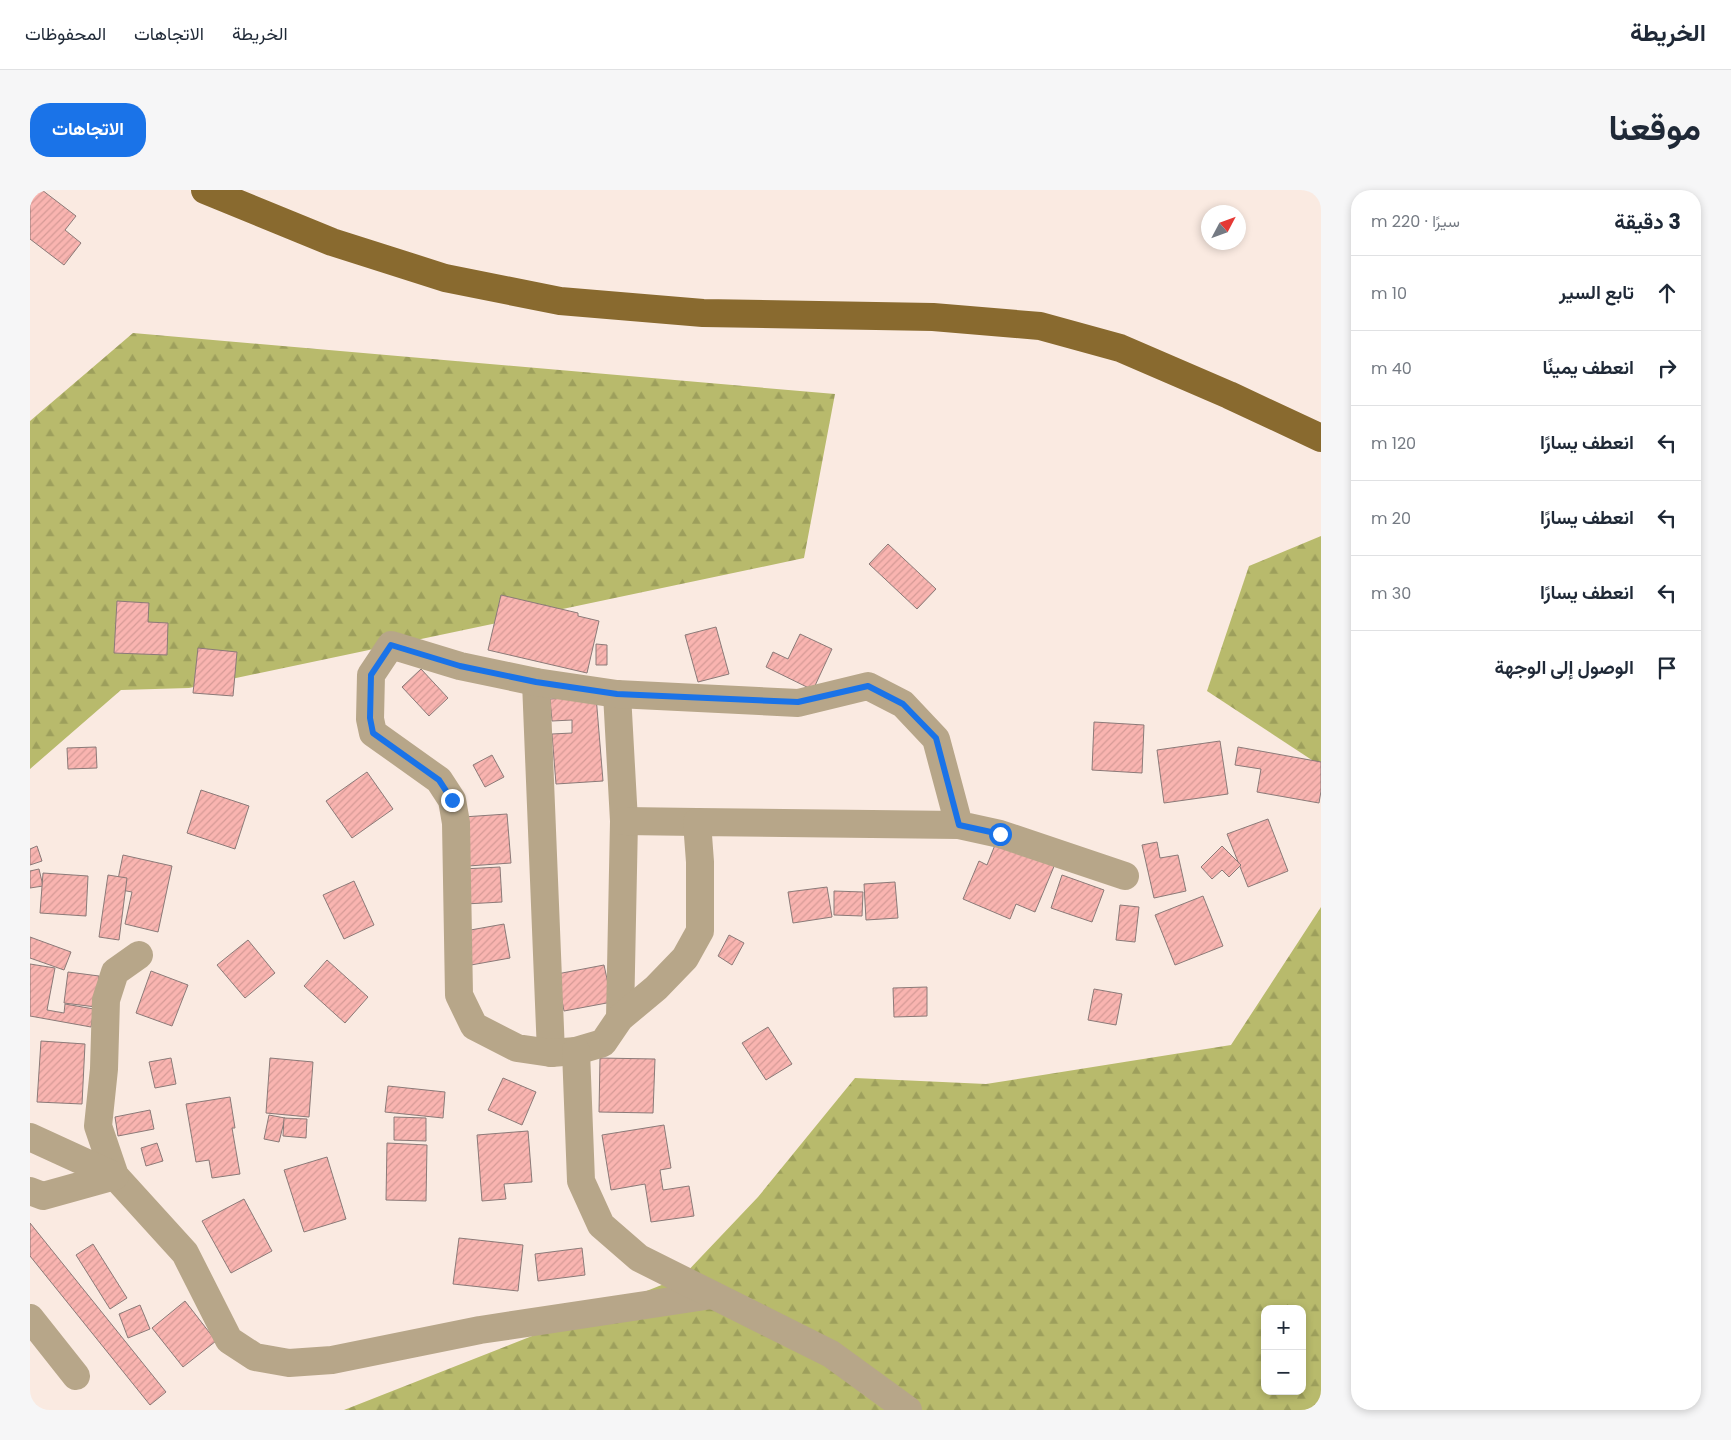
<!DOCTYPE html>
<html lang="ar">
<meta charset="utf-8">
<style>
body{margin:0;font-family:Poppins,Vazirmatn,sans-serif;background:#f6f6f7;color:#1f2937;direction:rtl}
.controls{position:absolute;right:15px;bottom:15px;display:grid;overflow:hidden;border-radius:10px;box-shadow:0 2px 8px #0003}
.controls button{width:45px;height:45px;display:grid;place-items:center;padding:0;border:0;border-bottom:1px solid #e0e1e3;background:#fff;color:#1f2937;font:25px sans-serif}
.compass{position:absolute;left:1171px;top:15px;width:45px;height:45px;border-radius:50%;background:#fff;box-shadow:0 2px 8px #0003;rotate:49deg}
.stop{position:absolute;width:15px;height:15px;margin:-11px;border:4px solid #1a73e8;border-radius:50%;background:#fff}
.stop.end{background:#1a73e8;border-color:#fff;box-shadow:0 1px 5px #0008}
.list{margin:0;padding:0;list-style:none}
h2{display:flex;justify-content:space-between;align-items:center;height:65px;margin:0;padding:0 20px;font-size:21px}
h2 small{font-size:16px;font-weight:400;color:#747a83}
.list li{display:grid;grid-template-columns:32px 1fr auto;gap:15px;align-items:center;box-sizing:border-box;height:75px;padding:0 20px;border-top:1px solid #e0e1e3}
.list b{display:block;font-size:19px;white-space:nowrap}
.list em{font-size:16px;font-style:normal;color:#747a83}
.icon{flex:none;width:28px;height:28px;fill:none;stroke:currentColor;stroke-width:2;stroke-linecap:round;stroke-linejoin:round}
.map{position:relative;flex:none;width:1291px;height:1220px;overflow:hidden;direction:ltr;border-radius:20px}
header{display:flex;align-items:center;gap:30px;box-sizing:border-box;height:70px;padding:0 25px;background:#fff;border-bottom:1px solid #e0e1e3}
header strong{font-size:24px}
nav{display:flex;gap:28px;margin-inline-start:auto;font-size:18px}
.intro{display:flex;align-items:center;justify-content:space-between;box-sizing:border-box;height:120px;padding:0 30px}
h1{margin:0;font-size:35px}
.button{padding:12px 22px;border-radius:20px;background:#1a73e8;color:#fff;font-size:18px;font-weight:700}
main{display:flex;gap:30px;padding:0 30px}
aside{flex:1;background:#fff;border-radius:20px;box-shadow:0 2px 8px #0003}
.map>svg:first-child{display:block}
.forest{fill:url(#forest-firs);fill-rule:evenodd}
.building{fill:url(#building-hatch);stroke:#8b7a78}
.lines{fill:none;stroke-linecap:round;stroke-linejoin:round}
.minor{stroke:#b7a689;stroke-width:28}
.primary{stroke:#896a2f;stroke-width:28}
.route{stroke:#1a73e8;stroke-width:6}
</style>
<header>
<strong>الخريطة</strong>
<nav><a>الخريطة</a><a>الاتجاهات</a><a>المحفوظات</a></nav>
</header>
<div class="intro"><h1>موقعنا</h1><a class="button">الاتجاهات</a></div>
<main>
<aside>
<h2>3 دقيقة<small>سيرًا · 220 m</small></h2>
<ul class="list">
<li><svg class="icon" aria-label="ahead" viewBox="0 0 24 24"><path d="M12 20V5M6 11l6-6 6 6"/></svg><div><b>تابع السير</b></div><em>10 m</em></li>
<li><svg class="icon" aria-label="right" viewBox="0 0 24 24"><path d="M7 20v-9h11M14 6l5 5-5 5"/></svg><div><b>انعطف يمينًا</b></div><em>40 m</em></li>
<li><svg class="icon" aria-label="left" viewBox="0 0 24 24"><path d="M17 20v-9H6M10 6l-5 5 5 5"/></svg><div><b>انعطف يسارًا</b></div><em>120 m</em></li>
<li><svg class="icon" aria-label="left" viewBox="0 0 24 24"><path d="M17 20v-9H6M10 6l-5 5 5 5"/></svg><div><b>انعطف يسارًا</b></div><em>20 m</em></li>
<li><svg class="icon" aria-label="left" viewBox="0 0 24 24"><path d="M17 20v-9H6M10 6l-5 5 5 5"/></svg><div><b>انعطف يسارًا</b></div><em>30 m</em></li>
<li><svg class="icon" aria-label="arrive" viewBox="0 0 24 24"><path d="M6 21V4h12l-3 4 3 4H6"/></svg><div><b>الوصول إلى الوجهة</b></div></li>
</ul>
</aside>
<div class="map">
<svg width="1291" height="1220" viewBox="0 0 1291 1220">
<defs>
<pattern id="forest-firs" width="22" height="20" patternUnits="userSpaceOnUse" patternTransform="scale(1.25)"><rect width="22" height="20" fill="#b8ba6c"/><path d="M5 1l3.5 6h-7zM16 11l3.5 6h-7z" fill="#9d9f5c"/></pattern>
<pattern id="building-hatch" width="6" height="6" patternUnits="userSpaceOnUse" patternTransform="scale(1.25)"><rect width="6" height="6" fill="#f9b4b0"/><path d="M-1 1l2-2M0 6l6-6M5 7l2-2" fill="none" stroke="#d59a96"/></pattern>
</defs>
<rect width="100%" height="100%" fill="#faeae1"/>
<g class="forest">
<polygon points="103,143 805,204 774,368 159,498 91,500 0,579 0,231"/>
<polygon points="1291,346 1291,576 1177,501 1219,376"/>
<path d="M1291,717V1220H314L652,1087L728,1007L825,888L956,894L1201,855ZM1235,1119H1272V1201H1235Z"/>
</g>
<g class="building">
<polygon points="0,0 12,0 46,26 35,40 51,53 34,75 0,49"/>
<polygon points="858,354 906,399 887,419 839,374"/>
<polygon points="471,405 548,423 548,426 569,431 557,483 458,460"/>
<polygon points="87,411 119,413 118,432 138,433 137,465 84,463"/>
<polygon points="686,437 699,484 668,492 655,445"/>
<polygon points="770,444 802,459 783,500 736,477 743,462 758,469"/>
<polygon points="566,454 577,455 577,475 566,475"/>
<polygon points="168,458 207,462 203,506 163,503"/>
<polygon points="391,479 418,508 399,526 372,497"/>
<polygon points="566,506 573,591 526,594 522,544 542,543 542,530 522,531 520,509"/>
<polygon points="1064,532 1114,535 1112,583 1062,580"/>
<polygon points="1190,551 1198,604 1134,613 1127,560"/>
<polygon points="66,557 67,578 38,579 37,558"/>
<polygon points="1208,557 1291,572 1291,601 1289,613 1227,602 1231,579 1205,575"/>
<polygon points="462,565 474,587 455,597 443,575"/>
<polygon points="337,582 363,619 322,648 296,611"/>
<polygon points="171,600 219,616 205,659 157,643"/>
<polygon points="477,624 481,673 438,676 433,627"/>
<polygon points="1238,629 1258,681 1218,697 1197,644"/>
<polygon points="967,650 1025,674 1005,722 986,714 980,729 933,709 949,671 957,675"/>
<polygon points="1127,652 1130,668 1148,665 1156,701 1124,708 1112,655"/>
<polygon points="7,656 12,671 0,675 0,659"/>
<polygon points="1192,656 1211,675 1199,687 1192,680 1182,689 1171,677"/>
<polygon points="93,665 142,676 128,742 95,734 102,702 86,699"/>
<polygon points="470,677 472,712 435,714 433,679"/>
<polygon points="9,679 13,696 0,698 0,681"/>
<polygon points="13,683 58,686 56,726 10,723"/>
<polygon points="78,685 97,688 89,750 69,747"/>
<polygon points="1032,685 1074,700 1062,732 1021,718"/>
<polygon points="324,691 344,735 314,749 293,705"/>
<polygon points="865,692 868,728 836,730 834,694"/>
<polygon points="797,697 802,727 763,733 758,702"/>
<polygon points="804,701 833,702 832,726 804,725"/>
<polygon points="1173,706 1193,756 1145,775 1125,725"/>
<polygon points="1090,715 1109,717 1105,752 1086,750"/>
<polygon points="474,734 480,768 441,775 435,741"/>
<polygon points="699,745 714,753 702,775 688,766"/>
<polygon points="0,747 41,762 34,780 0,768"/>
<polygon points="218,750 245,783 215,808 187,775"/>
<polygon points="297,770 338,807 315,833 274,796"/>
<polygon points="0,774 25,778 17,820 34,823 35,814 64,819 61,837 0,826"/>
<polygon points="574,775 582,812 534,821 527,784"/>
<polygon points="121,781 158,795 142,836 106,823"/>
<polygon points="38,782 69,786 66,817 34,813"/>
<polygon points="897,797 897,826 864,827 863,798"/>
<polygon points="1064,799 1092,804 1086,835 1058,830"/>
<polygon points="738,837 762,874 736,890 712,853"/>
<polygon points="11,851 55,854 52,914 7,912"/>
<polygon points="141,868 146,894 125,898 119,872"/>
<polygon points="240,868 283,872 279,927 236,923"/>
<polygon points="570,868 625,869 623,923 569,922"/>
<polygon points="473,888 506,902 492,935 458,920"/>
<polygon points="358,896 415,902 413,928 355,922"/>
<polygon points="200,907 205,938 202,938 210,984 182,988 179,970 166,972 156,914"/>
<polygon points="120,920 124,939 88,946 85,927"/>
<polygon points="239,925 255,928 249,952 234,949"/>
<polygon points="364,927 396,928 396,951 364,950"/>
<polygon points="254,928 277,929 276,948 253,946"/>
<polygon points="634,935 641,978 630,980 633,1000 659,996 664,1026 621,1032 615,994 581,1000 572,945"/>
<polygon points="498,941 502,992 474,994 476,1009 452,1011 447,945"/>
<polygon points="127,953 133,971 116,976 111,958"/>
<polygon points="357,953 397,955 396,1011 356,1010"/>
<polygon points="297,967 316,1029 274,1042 254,980"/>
<polygon points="214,1009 242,1061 201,1083 172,1031"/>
<polygon points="0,1033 136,1202 120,1215 0,1066"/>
<polygon points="429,1048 493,1055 488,1101 423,1094"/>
<polygon points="63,1054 97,1108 80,1119 46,1065"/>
<polygon points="552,1058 555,1085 508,1091 505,1064"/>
<polygon points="155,1111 186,1151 153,1177 122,1138"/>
<polygon points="110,1115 120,1139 98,1148 89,1124"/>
</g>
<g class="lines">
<g class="minor">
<polyline points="506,492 521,863"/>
<polyline points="587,504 594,631 590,828"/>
<polyline points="594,631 667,632"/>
<polyline points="929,635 906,549 873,514 838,496 768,513 587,504 506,492 430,476 361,455 341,485 340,529 343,543 409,590 422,610 426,633 429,805 444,836 487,858 521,863 546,861 573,853 590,828 626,798 655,768 670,741 670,672 667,632 929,635 970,644 1095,686"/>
<polyline points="109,765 85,782 76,810 74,879 68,936 85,986 155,1063 199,1150 225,1167 259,1173 302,1170 450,1140 682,1105"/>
<polyline points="546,861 551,991 571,1035 609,1068 801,1164 878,1220"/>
<polyline points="0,947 85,986 13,1006 0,1001"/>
<polyline points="0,1128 46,1186"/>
</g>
<polyline class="primary" points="175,0 302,52 415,88 530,111 673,123 903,127 1010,136 1090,158 1199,205 1291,248"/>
</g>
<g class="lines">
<polyline class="route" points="422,610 409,590 343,543 340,528 341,485 361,455 430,476 506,492 587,504 768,512 838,496 873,514 906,548 929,635 970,644"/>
</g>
</svg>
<div class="controls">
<button>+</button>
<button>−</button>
</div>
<svg class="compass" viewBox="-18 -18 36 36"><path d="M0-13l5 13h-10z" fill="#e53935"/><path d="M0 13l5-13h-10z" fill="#747a83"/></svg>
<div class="stop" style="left:970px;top:644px"></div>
<div class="stop end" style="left:422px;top:610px"></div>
</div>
</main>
